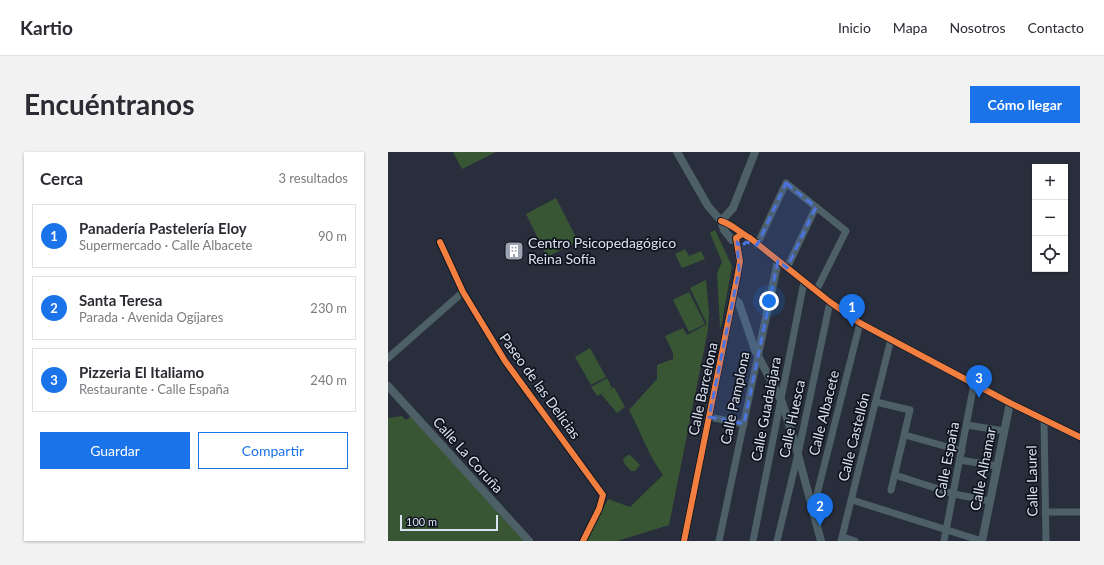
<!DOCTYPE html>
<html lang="es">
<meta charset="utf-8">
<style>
body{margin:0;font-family:Lato,sans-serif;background:#f2f2f3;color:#2b2b33}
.controls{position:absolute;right:12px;top:12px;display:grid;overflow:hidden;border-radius:0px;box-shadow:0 1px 3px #0004}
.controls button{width:36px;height:36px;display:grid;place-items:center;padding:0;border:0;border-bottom:1px solid #e1e1e2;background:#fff;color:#2b2b33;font:20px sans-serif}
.scale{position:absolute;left:12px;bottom:10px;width:98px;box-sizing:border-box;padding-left:4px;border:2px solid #dae2f2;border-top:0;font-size:11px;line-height:14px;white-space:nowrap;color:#dae2f2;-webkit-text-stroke:3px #0e131e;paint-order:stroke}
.you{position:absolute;left:381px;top:149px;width:14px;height:14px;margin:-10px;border:3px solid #fff;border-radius:50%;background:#1a73e8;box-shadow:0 0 0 6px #1a73e833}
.badge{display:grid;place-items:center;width:26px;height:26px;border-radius:50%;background:#1a73e8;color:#fff;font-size:13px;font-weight:700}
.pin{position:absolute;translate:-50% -33px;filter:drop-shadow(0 1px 2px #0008)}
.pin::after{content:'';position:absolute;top:21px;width:14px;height:12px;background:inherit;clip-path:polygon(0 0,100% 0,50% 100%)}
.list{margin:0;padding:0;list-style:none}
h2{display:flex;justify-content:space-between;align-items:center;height:52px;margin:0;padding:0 16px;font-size:17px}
h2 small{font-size:13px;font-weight:400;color:#7c7c81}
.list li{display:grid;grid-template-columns:26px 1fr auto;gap:12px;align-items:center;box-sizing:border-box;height:64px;margin:0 8px 8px;padding:0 8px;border:1px solid #e1e1e2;border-radius:0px}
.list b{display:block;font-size:15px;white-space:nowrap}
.list p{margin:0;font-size:13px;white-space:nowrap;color:#7c7c81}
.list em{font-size:13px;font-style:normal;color:#7c7c81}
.actions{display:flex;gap:8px;padding:12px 16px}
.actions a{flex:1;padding:9px 0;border:1px solid #1a73e8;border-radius:0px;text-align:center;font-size:14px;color:#1a73e8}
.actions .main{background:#1a73e8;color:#fff}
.icon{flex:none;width:22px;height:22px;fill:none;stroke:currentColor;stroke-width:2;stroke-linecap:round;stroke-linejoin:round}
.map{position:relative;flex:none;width:692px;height:389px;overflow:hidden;border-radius:0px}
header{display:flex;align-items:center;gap:24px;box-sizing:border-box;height:56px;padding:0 20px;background:#fff;border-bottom:1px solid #e1e1e2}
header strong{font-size:19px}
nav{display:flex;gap:22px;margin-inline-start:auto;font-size:14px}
.intro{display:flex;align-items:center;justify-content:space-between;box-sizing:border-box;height:96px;padding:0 24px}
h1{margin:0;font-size:28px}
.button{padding:10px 18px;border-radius:0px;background:#1a73e8;color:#fff;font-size:14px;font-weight:700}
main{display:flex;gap:24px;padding:0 24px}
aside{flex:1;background:#fff;border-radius:0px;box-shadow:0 1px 3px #0004}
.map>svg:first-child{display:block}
.green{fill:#385633}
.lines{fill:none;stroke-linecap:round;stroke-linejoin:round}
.minor{stroke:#4d6068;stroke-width:7}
.tertiary{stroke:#4d6068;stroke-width:8}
.cycleway-casing{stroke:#0e131e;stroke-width:8}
.cycleway{stroke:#f27e40;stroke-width:6}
.marked{fill:#4c73de;fill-opacity:0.2;stroke:#4c73de;stroke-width:3;stroke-dasharray:8 5;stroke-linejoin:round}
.labels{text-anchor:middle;stroke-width:3.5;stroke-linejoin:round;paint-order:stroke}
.poi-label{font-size:14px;fill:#dae2f2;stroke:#0e131e;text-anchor:start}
.street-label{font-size:14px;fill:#dae2f2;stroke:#0e131e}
</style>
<header>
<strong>Kartio</strong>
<nav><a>Inicio</a><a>Mapa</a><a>Nosotros</a><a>Contacto</a></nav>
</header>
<div class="intro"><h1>Encuéntranos</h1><a class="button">Cómo llegar</a></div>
<main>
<aside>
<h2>Cerca<small>3 resultados</small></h2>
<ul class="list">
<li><span class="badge">1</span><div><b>Panadería Pastelería Eloy</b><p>Supermercado · Calle Albacete</p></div><em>90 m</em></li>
<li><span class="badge">2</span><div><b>Santa Teresa</b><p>Parada · Avenida Ogíjares</p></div><em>230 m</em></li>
<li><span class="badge">3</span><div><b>Pizzeria El Italiamo</b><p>Restaurante · Calle España</p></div><em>240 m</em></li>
</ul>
<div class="actions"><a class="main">Guardar</a><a>Compartir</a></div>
</aside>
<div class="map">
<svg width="692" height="389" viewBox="0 0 692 389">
<rect width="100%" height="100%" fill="#282e3b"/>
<g class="green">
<polygon points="65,0 108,0 74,17"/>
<polygon points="168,46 190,89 159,105 138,62"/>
<polygon points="327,78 344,114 333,175 332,175 329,121 334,110 322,81"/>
<polygon points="297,97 301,104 313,99 317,107 294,116 287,102"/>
<path d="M318,128L321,161L320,178L281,373L229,389H198L220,347L242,355L275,323C260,303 253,280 241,258L269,227V213L285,207V201L277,184L295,176L299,183L319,172L302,136Z"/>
<polygon points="301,140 317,172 301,180 285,148"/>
<polygon points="202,196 218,225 203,233 187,205"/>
<polygon points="219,226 224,236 209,244 203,235"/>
<polygon points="226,235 237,255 229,261 213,242"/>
<polygon points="14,264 18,268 23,264 136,389 0,389 0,266"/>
<polygon points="240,303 242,303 252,313 247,319 243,319 236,311 235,307"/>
</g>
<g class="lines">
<g class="minor">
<polyline points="52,90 75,140 117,209 215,343 211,357 195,389"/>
<polyline points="369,93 398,31 458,79 428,139"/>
<polyline points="399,116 428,55"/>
<polyline points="0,206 75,140"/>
<polyline points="488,250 522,258 503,338"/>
<polyline points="321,265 356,272"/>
<polyline points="656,268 658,389"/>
<polyline points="579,273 616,279"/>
<polyline points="517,283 574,299"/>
<polyline points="572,308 609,314"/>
<polyline points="507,323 566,342 602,349"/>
<polyline points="464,348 594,389"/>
<polyline points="425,358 472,171"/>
<polyline points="657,360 692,360"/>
<polyline points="455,385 467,389"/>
<polyline points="331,389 370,203"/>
<polyline points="365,389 416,130"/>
<polyline points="389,389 410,302 442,150"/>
<polyline points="453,389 503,187"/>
<polyline points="556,389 586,232"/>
</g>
<g class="tertiary">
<polyline points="289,0 320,54 333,69 336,78 344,88 348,88"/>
<path d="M333,69C344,72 352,81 362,86L442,150L472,171L622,251L692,285"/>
<polyline points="333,69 345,56 367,0"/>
<polyline points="345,146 351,151 367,198 394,250 408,295 433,389"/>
<polyline points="370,203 390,109"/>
<polyline points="0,234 141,389"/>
<polyline points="296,389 349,126 352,109 348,86 354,82"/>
<polyline points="594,389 622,251"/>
</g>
<g class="cycleway-casing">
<g id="cycleway">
<path d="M333,69C344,72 352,81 362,86L442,150L472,171L622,251L692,285"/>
<polyline points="52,90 75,140 117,209 215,343 211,357 195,389"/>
<polyline points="296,389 349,126 352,109 348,86 354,82"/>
</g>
</g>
<use href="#cycleway" class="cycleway"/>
</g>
<path class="marked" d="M398,31L428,55L399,116L390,109L356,272L321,265L351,118L349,90L353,95L358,90L369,93Z"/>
<defs>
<g id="building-square" transform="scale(1)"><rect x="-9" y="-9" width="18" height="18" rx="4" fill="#9ca3b2" stroke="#0e131e"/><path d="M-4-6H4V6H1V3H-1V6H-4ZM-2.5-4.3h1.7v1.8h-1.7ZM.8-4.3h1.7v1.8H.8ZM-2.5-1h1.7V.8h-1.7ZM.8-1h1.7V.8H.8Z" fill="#fff"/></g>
</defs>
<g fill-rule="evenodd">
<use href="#building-square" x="126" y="99"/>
</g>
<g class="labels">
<g class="poi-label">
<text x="140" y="96">Centro Psicopedagógico<tspan x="140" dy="16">Reina Sofía</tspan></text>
</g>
<g class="street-label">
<text transform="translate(152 234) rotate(54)" y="5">Paseo de las Delicias</text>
<text transform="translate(315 237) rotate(-78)" y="5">Calle Barcelona</text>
<text transform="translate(347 246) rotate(-78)" y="5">Calle Pamplona</text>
<text transform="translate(378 257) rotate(-79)" y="5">Calle Guadalajara</text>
<text transform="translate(436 261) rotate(-76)" y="5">Calle Albacete</text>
<text transform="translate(404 267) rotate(-78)" y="5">Calle Huesca</text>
<text transform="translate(466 285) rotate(-76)" y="5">Calle Castellón</text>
<text transform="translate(80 303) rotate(48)" y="5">Calle La Coruña</text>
<text transform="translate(559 308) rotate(-79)" y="5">Calle España</text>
<text transform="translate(595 317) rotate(-79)" y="5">Calle Alhamar</text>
<text transform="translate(644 329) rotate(-91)" y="5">Calle Laurel</text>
</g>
</g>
</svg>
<div class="controls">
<button>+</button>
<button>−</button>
<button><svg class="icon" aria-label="locate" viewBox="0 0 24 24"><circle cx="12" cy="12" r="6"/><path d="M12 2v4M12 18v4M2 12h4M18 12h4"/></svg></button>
</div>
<div class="scale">100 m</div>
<div class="you"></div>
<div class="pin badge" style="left:464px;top:175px">1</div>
<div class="pin badge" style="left:432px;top:374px">2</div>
<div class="pin badge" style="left:591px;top:246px">3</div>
</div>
</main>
